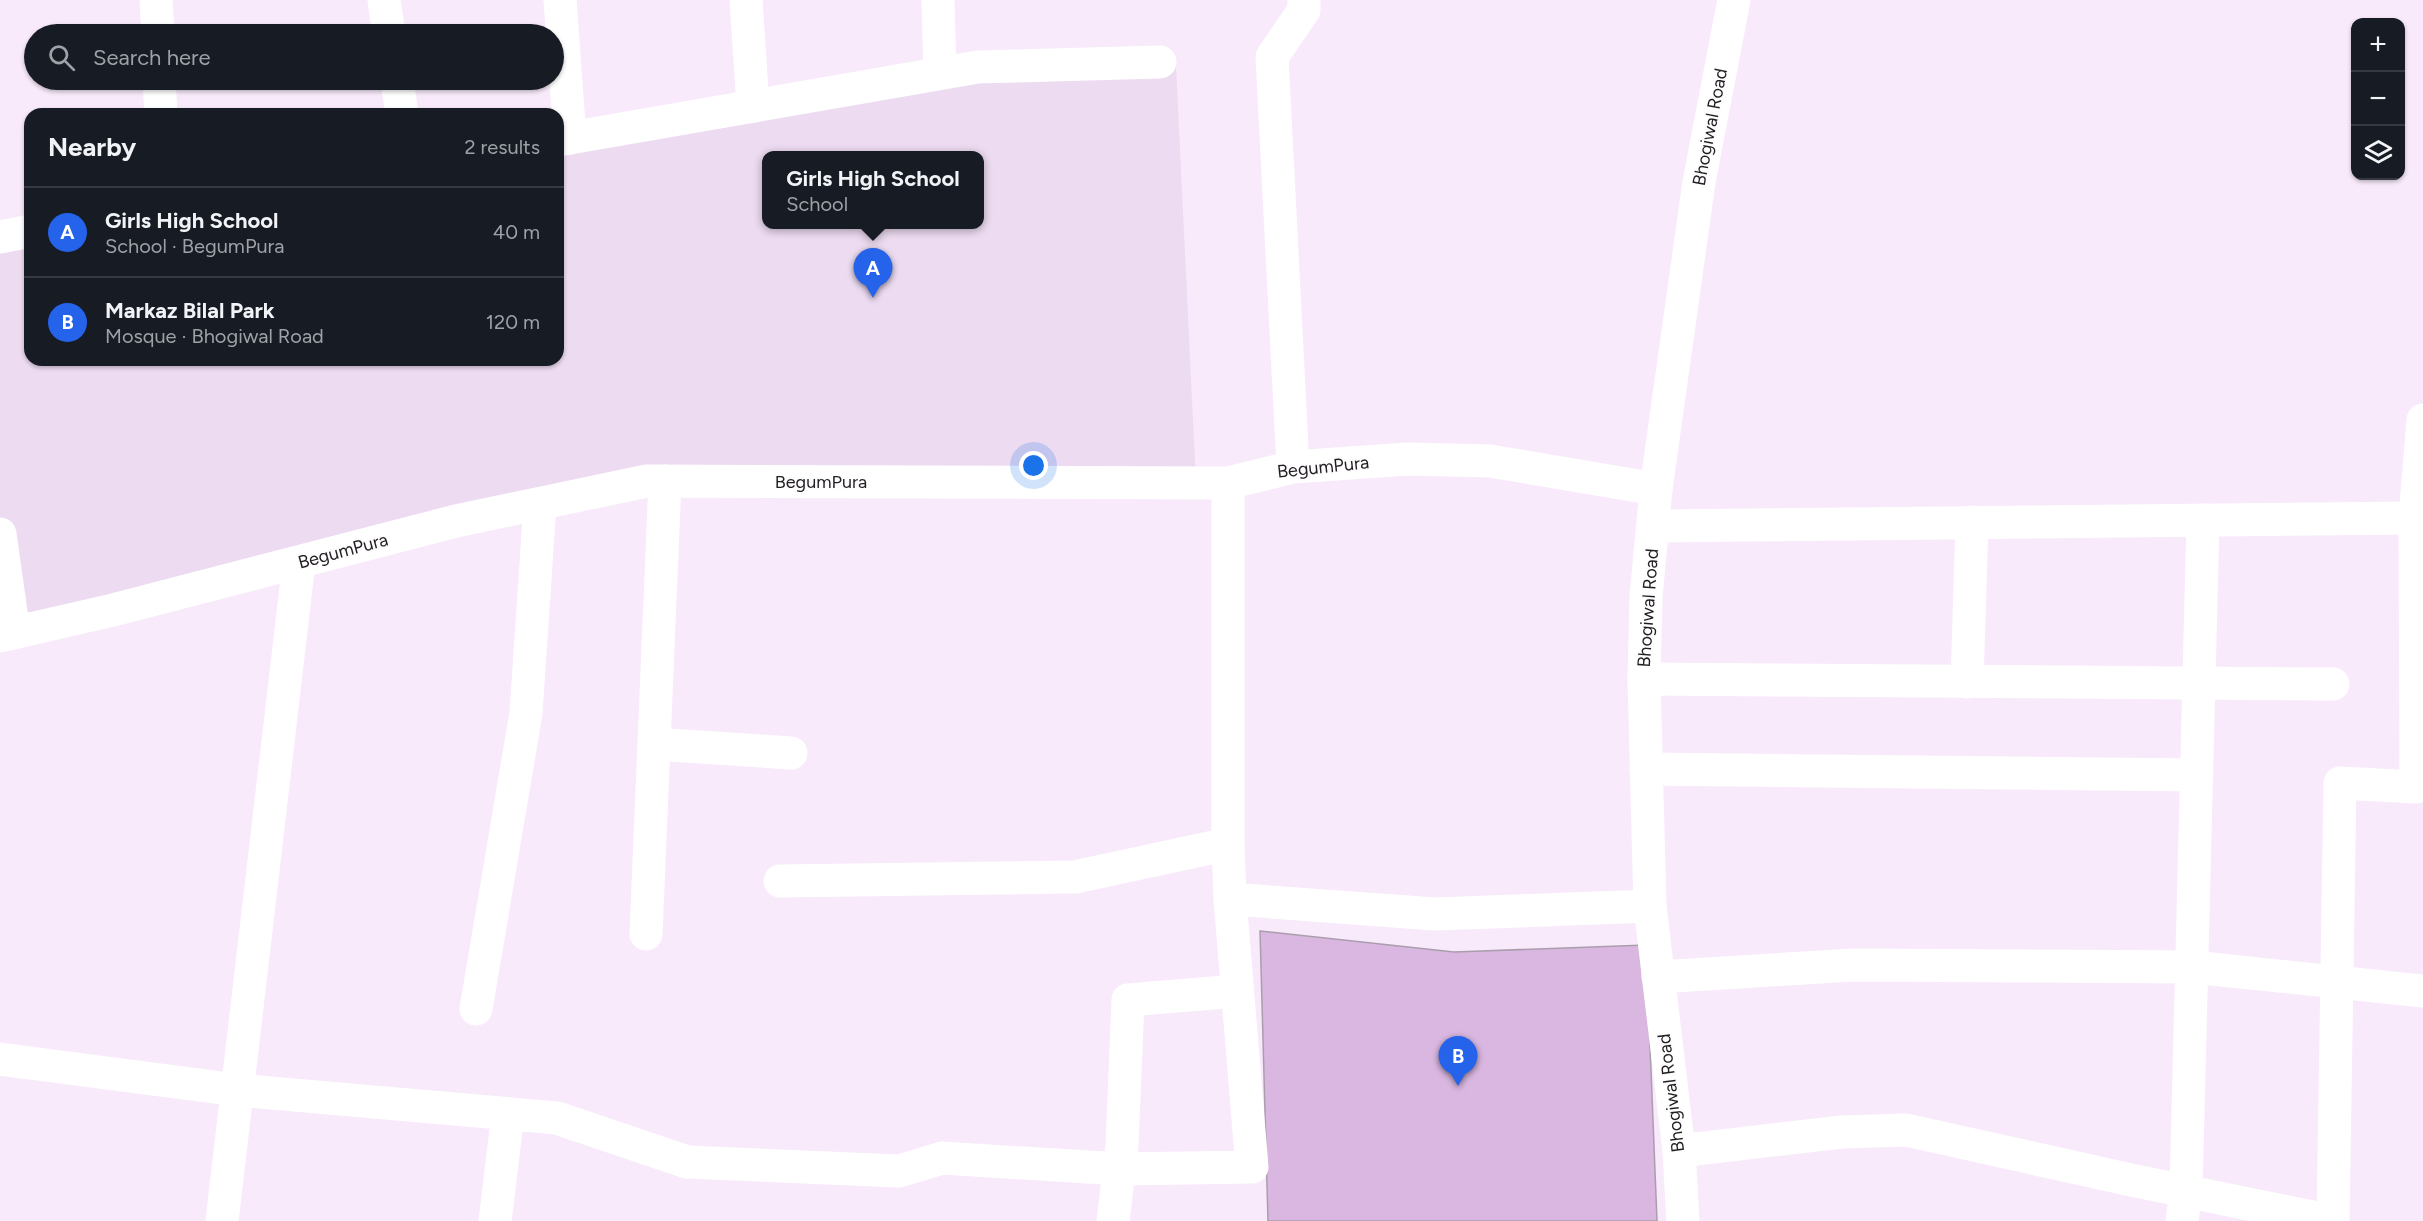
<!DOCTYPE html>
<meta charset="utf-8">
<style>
body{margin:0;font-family:Figtree,sans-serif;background:#20242c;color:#f1f3f6}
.controls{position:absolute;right:18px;top:18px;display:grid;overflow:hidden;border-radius:12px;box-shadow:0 2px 4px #0004}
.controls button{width:54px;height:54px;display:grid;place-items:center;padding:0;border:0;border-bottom:2px solid #363941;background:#171b24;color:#f1f3f6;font:30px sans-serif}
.you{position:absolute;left:1034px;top:466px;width:21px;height:21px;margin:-15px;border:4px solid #fff;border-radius:50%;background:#1a73e8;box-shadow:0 0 0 9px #1a73e833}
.badge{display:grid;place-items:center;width:39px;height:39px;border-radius:50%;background:#2563eb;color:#fff;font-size:20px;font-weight:700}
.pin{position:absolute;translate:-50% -50px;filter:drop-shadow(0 2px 3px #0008)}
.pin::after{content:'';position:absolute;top:32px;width:21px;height:18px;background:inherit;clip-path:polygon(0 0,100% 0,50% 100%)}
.popup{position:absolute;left:762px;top:151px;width:222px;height:78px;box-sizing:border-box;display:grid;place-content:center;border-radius:12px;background:#171b24;filter:drop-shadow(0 2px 4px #0005);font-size:20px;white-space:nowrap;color:#9ea1a6}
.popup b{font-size:22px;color:#f1f3f6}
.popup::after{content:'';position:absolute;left:50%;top:100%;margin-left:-12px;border:12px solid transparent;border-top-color:#171b24}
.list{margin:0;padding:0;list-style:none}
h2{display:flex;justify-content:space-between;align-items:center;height:78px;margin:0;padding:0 24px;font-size:26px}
h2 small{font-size:20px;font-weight:400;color:#9ea1a6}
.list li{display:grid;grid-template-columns:39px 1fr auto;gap:18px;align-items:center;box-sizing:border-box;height:90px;padding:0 24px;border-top:2px solid #363941}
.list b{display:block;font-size:22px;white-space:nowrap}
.list p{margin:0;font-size:20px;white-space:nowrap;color:#9ea1a6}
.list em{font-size:20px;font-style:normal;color:#9ea1a6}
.icon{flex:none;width:33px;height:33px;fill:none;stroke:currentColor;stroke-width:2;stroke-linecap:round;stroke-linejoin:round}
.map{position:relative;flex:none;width:2423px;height:1221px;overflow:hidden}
.search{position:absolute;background:#171b24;box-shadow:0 2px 4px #0004;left:24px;top:24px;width:540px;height:66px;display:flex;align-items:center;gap:15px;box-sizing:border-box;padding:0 21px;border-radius:33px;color:#9ea1a6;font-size:22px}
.panel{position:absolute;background:#171b24;box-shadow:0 2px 4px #0004;left:24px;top:108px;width:540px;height:258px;border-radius:18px}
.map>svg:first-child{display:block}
.built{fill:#eddbf1;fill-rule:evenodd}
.building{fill:#d9b7e0;stroke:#aa9ead;stroke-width:1.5}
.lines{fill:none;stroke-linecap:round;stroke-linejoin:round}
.minor{stroke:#fff;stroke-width:33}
.major{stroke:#fff;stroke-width:33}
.labels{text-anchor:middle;stroke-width:4.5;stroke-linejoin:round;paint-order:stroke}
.street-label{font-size:18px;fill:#221d23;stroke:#fdfdfd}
</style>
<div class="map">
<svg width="2423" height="1221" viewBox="0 0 2423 1221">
<rect width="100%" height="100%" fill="#f8eafb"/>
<path class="built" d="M1160,62L1176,65L1196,483L647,481L14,633L0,534V237L30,232V360H558V140L978,67ZM766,156H980V224H766Z"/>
<polygon class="building" points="1260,931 1454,952 1646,945 1657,1221 1268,1221"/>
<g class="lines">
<g class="minor">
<polyline points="156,0 158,34"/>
<polyline points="384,0 389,34"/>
<polyline points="560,0 570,138"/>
<polyline points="746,0 753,106"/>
<polyline points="938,0 940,73"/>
<polyline points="159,80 161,114"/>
<polyline points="397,80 402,114"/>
<polyline points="558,140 978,67 1160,62"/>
<polyline points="0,237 30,231"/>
<polyline points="1293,467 1272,57 1304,10 1304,0"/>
<polyline points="1228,483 1228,844 1230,899"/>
<polyline points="1654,526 2415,518"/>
<polyline points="0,534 14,633"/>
<polyline points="0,636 113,610 456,521 647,481 1228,483 1293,467 1408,459 1490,461 1656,489"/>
<polyline points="1644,679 2333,684"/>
<polyline points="1967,682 1972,522"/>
<polyline points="654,744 791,753"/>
<polyline points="1646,769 2197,775"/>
<polyline points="780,881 1075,877 1228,844"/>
<polyline points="646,934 665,481"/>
<polyline points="1658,977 1853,965 2192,967 2423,991"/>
<polyline points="476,1009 526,713 540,504"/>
<polyline points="0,1059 237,1090 557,1118 687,1162 899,1171 942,1158 1120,1169 1252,1167 1230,899 1435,914 1650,906"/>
<polyline points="1679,1151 1842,1132 1906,1130 2131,1180 2332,1221"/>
<polyline points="222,1221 299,562"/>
<polyline points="495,1221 508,1114"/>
<polyline points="1113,1221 1122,1146 1128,1000 1237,991"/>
<polyline points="2182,1221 2186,1191 2203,520"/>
<polyline points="2333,1221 2340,783 2416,787 2415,518 2423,420"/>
</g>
<polyline class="major" points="1683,1221 1679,1151 1650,906 1644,679 1646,597 1656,489 1699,182 1734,0"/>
</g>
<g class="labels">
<g class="street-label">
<text transform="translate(1710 127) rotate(-79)" y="6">Bhogiwal Road</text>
<text transform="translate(1323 467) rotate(-6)" y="6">BegumPura</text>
<text x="821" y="488">BegumPura</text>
<text transform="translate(343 551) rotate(-15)" y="6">BegumPura</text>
<text transform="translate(1648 608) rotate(-86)" y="6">Bhogiwal Road</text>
<text transform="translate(1671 1093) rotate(-97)" y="6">Bhogiwal Road</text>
</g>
</g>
</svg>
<div class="controls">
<button>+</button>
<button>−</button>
<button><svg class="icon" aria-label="layers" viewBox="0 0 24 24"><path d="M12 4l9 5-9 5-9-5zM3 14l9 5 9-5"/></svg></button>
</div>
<div class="you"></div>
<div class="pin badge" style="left:873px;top:298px">A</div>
<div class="popup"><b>Girls High School</b>School</div>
<div class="pin badge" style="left:1458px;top:1086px">B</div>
<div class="search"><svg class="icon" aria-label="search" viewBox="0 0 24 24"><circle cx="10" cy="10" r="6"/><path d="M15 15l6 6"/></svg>Search here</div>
<section class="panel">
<h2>Nearby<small>2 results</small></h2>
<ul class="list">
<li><span class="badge">A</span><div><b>Girls High School</b><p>School · BegumPura</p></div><em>40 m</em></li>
<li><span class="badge">B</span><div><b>Markaz Bilal Park</b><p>Mosque · Bhogiwal Road</p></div><em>120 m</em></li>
</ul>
</section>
</div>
